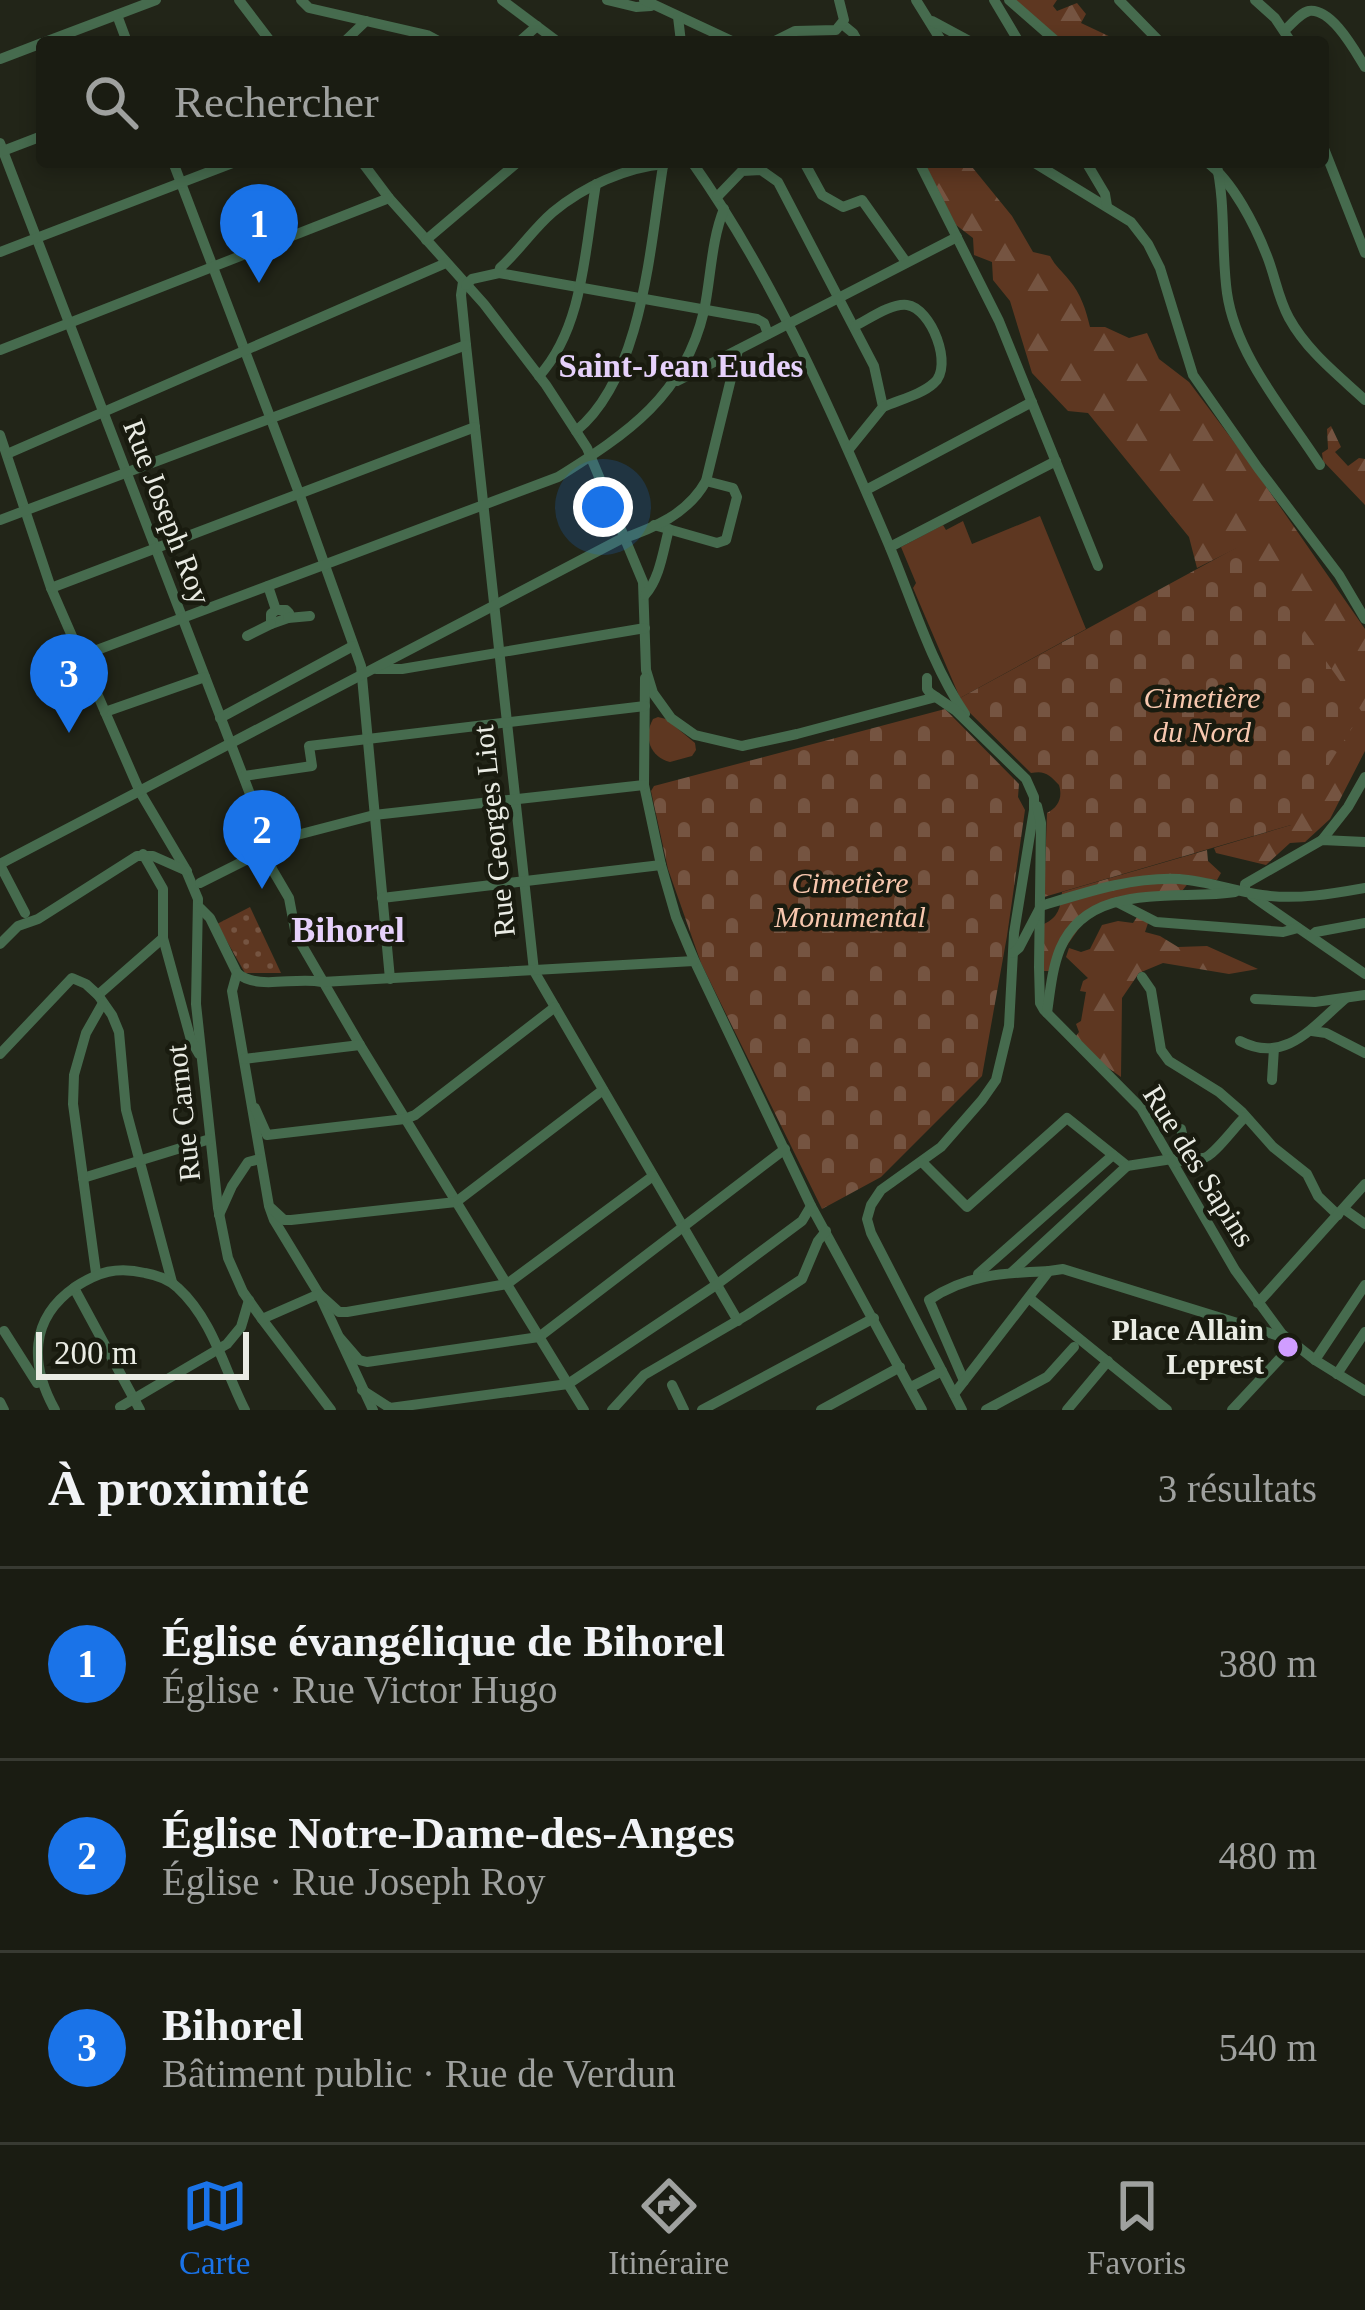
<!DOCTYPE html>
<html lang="fr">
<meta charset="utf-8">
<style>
body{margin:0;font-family:"Times New Roman",serif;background:#23251b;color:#f1f3f6}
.scale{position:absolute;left:36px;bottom:30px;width:213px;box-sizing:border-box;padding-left:12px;border:6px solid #eaece4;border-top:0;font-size:33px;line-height:42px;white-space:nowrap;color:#eaece4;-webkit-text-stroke:9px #191b0f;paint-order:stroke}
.you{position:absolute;left:603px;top:507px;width:42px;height:42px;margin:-30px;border:9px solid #fff;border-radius:50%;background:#1a73e8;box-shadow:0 0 0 18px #1a73e833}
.badge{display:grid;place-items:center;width:78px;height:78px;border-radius:50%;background:#1a73e8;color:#fff;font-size:39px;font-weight:700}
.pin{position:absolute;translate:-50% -99px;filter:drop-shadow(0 3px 6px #0008)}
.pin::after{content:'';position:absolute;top:63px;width:42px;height:36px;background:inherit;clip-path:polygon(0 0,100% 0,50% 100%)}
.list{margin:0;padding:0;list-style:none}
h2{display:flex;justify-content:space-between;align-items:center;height:156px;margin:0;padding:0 48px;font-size:51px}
h2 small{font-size:39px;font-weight:400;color:#9fa19f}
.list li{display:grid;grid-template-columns:78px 1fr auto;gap:36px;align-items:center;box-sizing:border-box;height:192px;padding:0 48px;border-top:3px solid #383a32}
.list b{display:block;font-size:45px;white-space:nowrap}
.list p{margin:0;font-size:39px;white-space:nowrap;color:#9fa19f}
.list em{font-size:39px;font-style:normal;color:#9fa19f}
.icon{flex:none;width:66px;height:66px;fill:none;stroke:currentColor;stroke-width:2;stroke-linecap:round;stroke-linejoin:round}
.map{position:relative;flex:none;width:1365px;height:1410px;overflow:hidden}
.search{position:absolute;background:#1a1c12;box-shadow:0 6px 18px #0003;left:36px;right:36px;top:36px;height:132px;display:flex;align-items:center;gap:30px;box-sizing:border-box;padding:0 42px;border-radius:12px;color:#9fa19f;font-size:45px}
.sheet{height:732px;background:#1a1c12}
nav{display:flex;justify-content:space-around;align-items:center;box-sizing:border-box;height:168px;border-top:3px solid #383a32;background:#1a1c12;font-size:33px;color:#9fa19f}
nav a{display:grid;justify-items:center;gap:6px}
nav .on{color:#1a73e8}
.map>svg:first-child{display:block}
.grass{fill:#5e3721}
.forest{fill:url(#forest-firs)}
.cemetery{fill:url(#cemetery-stones)}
.park{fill:url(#park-dots)}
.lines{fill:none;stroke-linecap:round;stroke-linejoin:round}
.minor{stroke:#466b4e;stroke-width:10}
.poi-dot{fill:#d09dff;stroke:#191b0f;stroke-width:4.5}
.labels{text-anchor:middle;stroke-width:9;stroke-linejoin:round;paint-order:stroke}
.street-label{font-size:30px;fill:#eaece4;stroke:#191b0f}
.park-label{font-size:30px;font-style:italic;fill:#f8c8af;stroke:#191b0f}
.poi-label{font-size:30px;font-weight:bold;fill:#eaece4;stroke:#191b0f;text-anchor:end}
.neighbourhood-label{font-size:33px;font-weight:bold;fill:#e6d1fb;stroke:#191b0f}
.quarter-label{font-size:36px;font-weight:bold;fill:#e6d1fb;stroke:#191b0f}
</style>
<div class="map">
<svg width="1365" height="1410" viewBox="0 0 1365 1410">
<defs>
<pattern id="forest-firs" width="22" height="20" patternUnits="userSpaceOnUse" patternTransform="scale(3)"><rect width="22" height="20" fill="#5e3721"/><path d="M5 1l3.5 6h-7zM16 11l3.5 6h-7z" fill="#755441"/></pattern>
<pattern id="cemetery-stones" width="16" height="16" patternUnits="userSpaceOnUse" patternTransform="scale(3)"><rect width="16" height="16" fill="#5e3721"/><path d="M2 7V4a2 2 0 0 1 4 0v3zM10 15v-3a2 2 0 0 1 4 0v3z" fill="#755441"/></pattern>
<pattern id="park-dots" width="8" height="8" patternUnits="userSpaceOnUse" patternTransform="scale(3)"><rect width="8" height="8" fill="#5e3721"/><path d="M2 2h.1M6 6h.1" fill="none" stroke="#755441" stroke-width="1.8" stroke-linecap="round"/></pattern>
</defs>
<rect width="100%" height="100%" fill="#222518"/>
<g class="grass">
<polygon points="1040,516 1086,629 960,698 913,588 916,583 901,547 943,525 946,530 963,521 972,544"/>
<path d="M658,717L666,719L695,743L696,750L692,756L670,762C650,757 643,737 653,719Z"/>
</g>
<g class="forest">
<polygon points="1014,0 1057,0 1053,6 1057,11 1077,3 1086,14 1081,23 1115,39 1116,42 1064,42"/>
<path d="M924,162H968L1012,216L1033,252L1050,256C1056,267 1062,271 1069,280C1081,294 1086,310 1090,327H1105L1129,338L1147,333L1159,359L1189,382L1249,462L1365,629V751L1330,819L1305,842L1290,843L1266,865L1216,853L1214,848L1291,825L1243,545L1197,568L1189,537L1088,413L1068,411L1032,373L1010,301L993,280L992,262L974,255L973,238L956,225Z"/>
<polygon points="1331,426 1341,447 1335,452 1348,466 1359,458 1365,459 1365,505 1323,461 1322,453 1328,449 1327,429"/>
<path d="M1207,850L1208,861L1221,873L1217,880L1193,877L1182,891L1126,895L1094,907L1049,971H1041L1044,924C1058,918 1061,907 1062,892Z"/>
<polygon points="1139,914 1149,920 1145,932 1160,936 1178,947 1207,946 1258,969 1229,974 1163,963 1139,973 1122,998 1121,1077 1097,1060 1076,1036 1079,1032 1076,1024 1081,1021 1086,992 1080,991 1083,981 1088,978 1066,957 1069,948 1081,952 1090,949 1102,925 1118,921 1133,923"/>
</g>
<g class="cemetery">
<path d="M1243,544L1362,712L1291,825L1044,897L1047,813C1058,807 1063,798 1059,785C1050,775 1045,770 1031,773L966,709L960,698Z"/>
<polygon points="945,709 1019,784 1018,797 1025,810 1007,936 982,1076 881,1177 822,1209 701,963 668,869 651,791 654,786"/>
</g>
<polygon class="park" points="250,907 281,973 245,973 217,924"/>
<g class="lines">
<g class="minor">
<polyline points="239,0 271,42"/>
<polyline points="301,0 309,8 427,35 440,42"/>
<polyline points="502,0 558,42"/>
<polyline points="607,0 636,7 651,6"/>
<polyline points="644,0 734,42"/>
<polyline points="916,0 942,42"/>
<polyline points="994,0 1019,42"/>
<polyline points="1009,0 1057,42"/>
<polyline points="1119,0 1160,42"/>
<polyline points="1255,0 1275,18 1291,42"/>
<polyline points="117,15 127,42"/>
<polyline points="678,17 681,42"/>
<polyline points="932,21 971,42"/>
<polyline points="842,24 853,33 858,42"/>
<path d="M1285,30C1292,24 1300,13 1309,11C1332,8 1355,51 1365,67"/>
<polyline points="45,42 156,0"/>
<polyline points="344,42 366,21"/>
<polyline points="519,42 537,26"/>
<polyline points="773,42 795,31 836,30 844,20 839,0"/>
<polyline points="0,59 42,43"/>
<polyline points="0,143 260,820 272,869 289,898 296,935 360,1045 584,1410"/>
<polyline points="1323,146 1365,253"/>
<polyline points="0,152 42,136"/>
<polyline points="173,162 299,493 361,666 390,979"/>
<polyline points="362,162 389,198 484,304 546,385 587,448 643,582 646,670 653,693 671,718 695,735 742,746 797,734 936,697"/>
<path d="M692,162C772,275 832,411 886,538C911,596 929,661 965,714"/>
<polyline points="804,162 822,195 843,207 862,200 906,262"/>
<polyline points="919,162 999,321 1098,566"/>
<polyline points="1033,162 1131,222 1148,244 1160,268 1193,375 1258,468 1339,575 1365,619"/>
<polyline points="1086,162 1105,194 1107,206"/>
<path d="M1207,162C1233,182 1255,225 1267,256C1275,276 1278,298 1289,318C1307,351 1338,375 1365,400"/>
<path d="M1216,162C1226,204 1221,250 1227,293C1236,356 1286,412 1320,465"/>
<polyline points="717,197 742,171 761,170 778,182 874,366 883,407 849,449"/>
<polyline points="426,240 518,162"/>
<polyline points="0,252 235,162"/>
<path d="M499,273L500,268C519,251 533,229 553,212C583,187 626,167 665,164"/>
<polyline points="463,282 461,295 466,345 534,971 738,1321"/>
<polyline points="466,285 472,279 499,273 757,319 764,323 768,334"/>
<path d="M855,326C869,319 891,303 907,305C931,308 954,366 934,383C921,395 898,400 883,407"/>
<polyline points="0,350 389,198"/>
<path d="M539,376C584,327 585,246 596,184"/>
<polyline points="677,381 957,237"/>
<path d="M576,431C643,376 650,245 663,166"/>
<polyline points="0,435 51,588 140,792 185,868 198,899 196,1004 218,1208 228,1258 243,1292 262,1319 331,1410"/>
<polyline points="7,454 446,263"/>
<polyline points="866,490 1032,402"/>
<polyline points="0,520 466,345"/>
<polyline points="654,525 717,543 726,540 737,497 733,488 706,481"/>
<polyline points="890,547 1056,461"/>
<polyline points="268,586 276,610 286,610 289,613 288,618 271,624 271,614 276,610"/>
<polyline points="51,588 475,427"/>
<path d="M645,595C660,578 663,551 669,529"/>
<polyline points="288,618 310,616"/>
<polyline points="247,636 271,624"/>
<path d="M81,656L558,477C628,433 684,396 704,311C711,278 711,241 724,209"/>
<polyline points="376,669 402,669 645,628"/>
<polyline points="645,678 644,785 661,865 676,917 695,962 811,1206 922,1410"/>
<polyline points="927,678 927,689 930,693 955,710 1026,779 1034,797 1034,810 1014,933 1009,1026 996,1080 982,1100 941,1147 881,1190 871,1205 867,1219 871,1233 962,1410"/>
<polyline points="105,712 205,677"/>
<polyline points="220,718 353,646"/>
<polyline points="244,776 312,766 309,746 645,706"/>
<polyline points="1037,806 1041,823 1039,967 1040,1003 1044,1010 1141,1108 1235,1270 1282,1334 1315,1360 1365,1391"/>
<polyline points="1322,840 1348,807 1365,777"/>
<path d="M0,864L619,540C654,528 688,514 706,481L738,350"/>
<polyline points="0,865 25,913"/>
<polyline points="200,883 258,854 274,841 374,815 644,785"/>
<polyline points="1245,890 1245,884 1322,840 1365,842"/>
<polyline points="1252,896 1365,974"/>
<polyline points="382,898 661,865"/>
<polyline points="1117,902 1156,922 1283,932 1298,928"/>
<polyline points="200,908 210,918 237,973"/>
<polyline points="1311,936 1316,932 1365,923"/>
<polyline points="163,938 191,1040 199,1054"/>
<polyline points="0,944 18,926 38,919 137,856 153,856 187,871"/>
<path d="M1013,953L1019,948L1041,906C1087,892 1131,877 1179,879C1207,881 1234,891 1262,895C1296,900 1332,894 1365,888"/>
<polyline points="237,973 232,991 269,1206 274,1220 319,1294 373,1410"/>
<path d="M237,973C258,991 295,976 322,982L694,961"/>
<polyline points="1142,977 1151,990 1161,1050 1169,1061 1219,1092 1242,1112 1273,1147 1307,1174 1318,1196 1338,1215"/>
<polyline points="98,995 163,938 163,889 143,854"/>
<polyline points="1255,999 1315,1002 1365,995"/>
<path d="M1047,1013C1050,992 1052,969 1060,949C1089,880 1177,901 1235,892"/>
<polyline points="1312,1031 1326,1033 1365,1053"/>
<path d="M1240,1041C1286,1065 1314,1025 1346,998"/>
<polyline points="0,1054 72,978 86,984 98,995 112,1015 119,1032 126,1110 172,1282"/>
<polyline points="244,1059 360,1045"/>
<polyline points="1272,1080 1274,1048"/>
<polyline points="255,1108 267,1135 405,1119 415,1115 555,1007"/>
<polyline points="1181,1129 1187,1157"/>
<polyline points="922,1162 967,1207 1067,1118 1127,1166 1172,1159"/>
<path d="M1174,1163C1186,1158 1192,1160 1203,1158C1213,1157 1235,1126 1245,1117"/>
<polyline points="83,1178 210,1139"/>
<polyline points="271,1208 284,1220 291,1220 456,1202 603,1090"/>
<polyline points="1344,1209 1365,1224"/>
<polyline points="219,1215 232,1186 248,1162 260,1159"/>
<polyline points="96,1273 73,1104 74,1075 86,1033 103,1003"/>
<polyline points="1011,1273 1127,1166"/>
<polyline points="978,1274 1113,1155"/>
<polyline points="74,1288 140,1410"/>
<polyline points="1029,1298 1167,1410"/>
<polyline points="1258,1303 1365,1184"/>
<polyline points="262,1319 319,1294 339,1312 347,1312 507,1284 653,1176"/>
<polyline points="4,1331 37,1383"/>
<polyline points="340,1338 359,1360 367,1362 539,1337 785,1149"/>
<polyline points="1315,1360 1365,1285"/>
<polyline points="1337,1374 1365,1332"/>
<path d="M964,1381L929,1300C967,1274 1005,1273 1049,1271"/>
<polyline points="672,1385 684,1410"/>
<polyline points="911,1387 942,1371"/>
<polyline points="362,1390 390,1408 568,1384 716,1285 802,1221 811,1206"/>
<polyline points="954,1394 1049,1271 1063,1269 1279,1336"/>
<polyline points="0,1402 4,1410"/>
<polyline points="120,1407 227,1344 241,1327 249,1300"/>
<path d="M55,1410C30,1365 29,1319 75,1287C98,1272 117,1266 145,1273C156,1275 169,1279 178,1288C213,1320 224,1369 245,1410"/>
<polyline points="612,1410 644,1375 747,1315 802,1279 818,1241 826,1231"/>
<polyline points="702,1410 874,1318"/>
<polyline points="821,1410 900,1367"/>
<polyline points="986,1410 1047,1377 1074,1347"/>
<polyline points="1067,1410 1108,1361"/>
<polyline points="1232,1410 1285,1353"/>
</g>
</g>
<circle class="poi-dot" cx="1288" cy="1347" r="12"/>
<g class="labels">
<g class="street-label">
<text transform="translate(167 512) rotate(69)" y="10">Rue Joseph Roy</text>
<text transform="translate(494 831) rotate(-96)" y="10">Rue Georges Liot</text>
<text transform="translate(183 1113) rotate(-96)" y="10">Rue Carnot</text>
<text transform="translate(1199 1166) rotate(58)" y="10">Rue des Sapins</text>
</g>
<g class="park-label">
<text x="1202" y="708">Cimetière<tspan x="1202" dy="34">du Nord</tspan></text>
<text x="850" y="893">Cimetière<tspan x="850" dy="34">Monumental</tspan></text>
</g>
<g class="poi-label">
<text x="1264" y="1340">Place Allain<tspan x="1264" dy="34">Leprest</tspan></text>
</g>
<g class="neighbourhood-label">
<text x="681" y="377">Saint-Jean Eudes</text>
</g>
<g class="quarter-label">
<text x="348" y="942">Bihorel</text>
</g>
</g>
</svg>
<div class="scale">200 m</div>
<div class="you"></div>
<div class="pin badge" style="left:259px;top:283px">1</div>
<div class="pin badge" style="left:262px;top:889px">2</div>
<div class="pin badge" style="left:69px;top:733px">3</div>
<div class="search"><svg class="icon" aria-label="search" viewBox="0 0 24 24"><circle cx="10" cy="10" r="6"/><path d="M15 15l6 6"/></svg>Rechercher</div>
</div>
<section class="sheet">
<h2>À proximité<small>3 résultats</small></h2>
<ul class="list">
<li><span class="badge">1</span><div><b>Église évangélique de Bihorel</b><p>Église · Rue Victor Hugo</p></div><em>380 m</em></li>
<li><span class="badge">2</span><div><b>Église Notre-Dame-des-Anges</b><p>Église · Rue Joseph Roy</p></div><em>480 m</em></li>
<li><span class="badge">3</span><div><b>Bihorel</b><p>Bâtiment public · Rue de Verdun</p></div><em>540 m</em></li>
</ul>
</section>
<nav>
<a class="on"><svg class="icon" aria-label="map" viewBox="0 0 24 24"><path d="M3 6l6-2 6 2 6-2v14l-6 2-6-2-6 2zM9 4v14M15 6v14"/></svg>Carte</a>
<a><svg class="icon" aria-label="directions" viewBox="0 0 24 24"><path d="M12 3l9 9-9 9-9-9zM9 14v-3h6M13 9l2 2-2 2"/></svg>Itinéraire</a>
<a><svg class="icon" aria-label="saved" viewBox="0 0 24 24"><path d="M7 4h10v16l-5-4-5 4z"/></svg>Favoris</a>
</nav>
